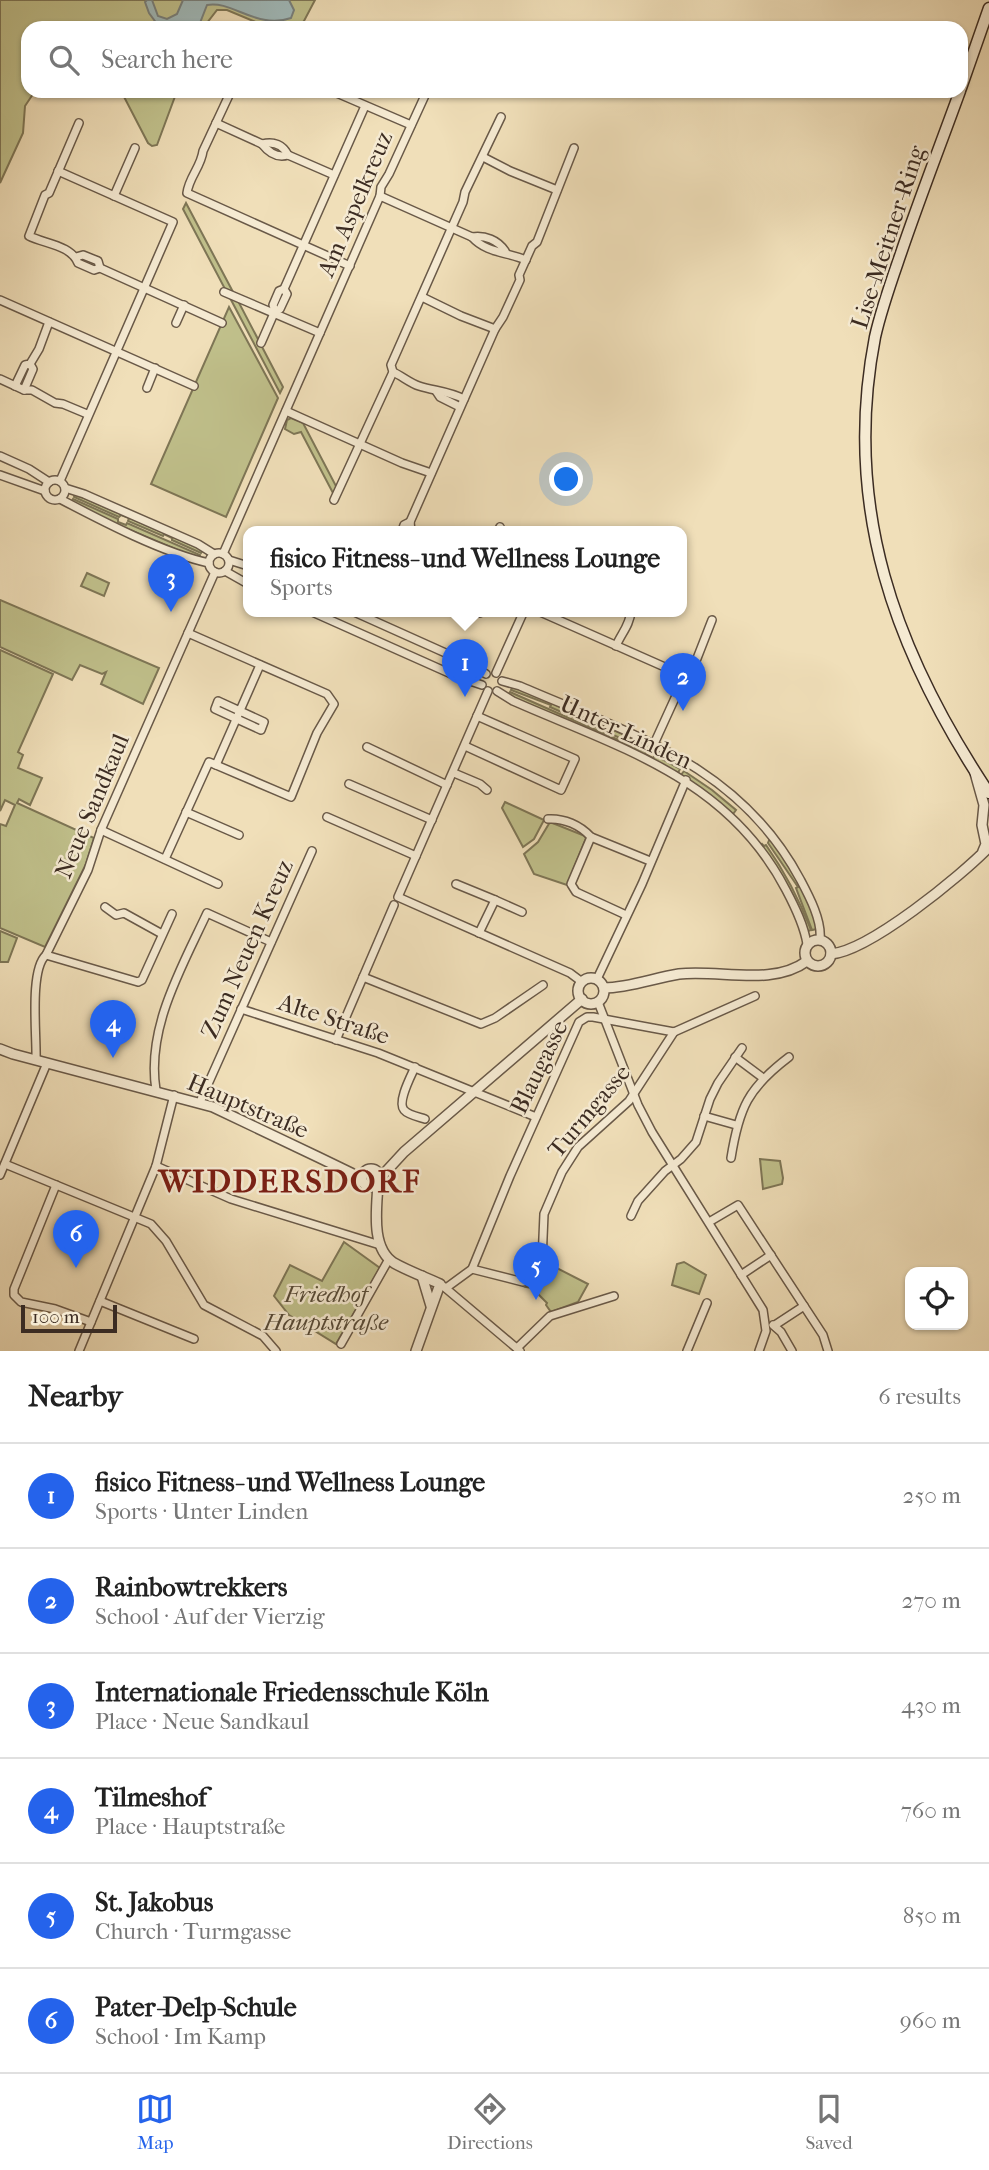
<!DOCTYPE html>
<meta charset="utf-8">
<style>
body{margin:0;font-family:"IM FELL French Canon",serif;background:#f2f2f2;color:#222}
.controls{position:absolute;right:21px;bottom:21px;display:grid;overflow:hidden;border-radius:14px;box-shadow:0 2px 5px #0004}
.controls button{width:63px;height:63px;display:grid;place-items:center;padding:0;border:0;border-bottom:2px solid #e0e0e0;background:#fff;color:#222;font:35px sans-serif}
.scale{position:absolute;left:21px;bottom:18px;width:96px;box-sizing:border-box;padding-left:7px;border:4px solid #3c2c22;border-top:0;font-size:19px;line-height:24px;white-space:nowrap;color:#3c2c22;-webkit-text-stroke:5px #f5ead2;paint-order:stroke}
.you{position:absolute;left:567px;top:480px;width:24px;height:24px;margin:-18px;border:5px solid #fff;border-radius:50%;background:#1a73e8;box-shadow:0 0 0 10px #1a73e833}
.badge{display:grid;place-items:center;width:46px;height:46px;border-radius:50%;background:#2563eb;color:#fff;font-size:23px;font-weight:700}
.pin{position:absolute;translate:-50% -58px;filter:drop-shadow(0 2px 4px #0008)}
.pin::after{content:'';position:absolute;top:37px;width:24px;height:21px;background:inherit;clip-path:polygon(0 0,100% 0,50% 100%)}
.popup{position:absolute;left:243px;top:526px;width:444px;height:91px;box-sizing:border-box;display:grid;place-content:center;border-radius:14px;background:#fff;filter:drop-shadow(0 2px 5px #0005);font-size:23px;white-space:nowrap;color:#767676}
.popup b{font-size:26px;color:#222}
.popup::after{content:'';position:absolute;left:50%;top:100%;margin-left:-14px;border:14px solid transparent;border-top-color:#fff}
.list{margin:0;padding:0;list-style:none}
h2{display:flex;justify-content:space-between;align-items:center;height:91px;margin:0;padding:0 28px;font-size:30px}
h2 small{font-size:23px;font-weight:400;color:#767676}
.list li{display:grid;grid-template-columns:46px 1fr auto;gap:21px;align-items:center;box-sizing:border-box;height:105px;padding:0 28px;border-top:2px solid #e0e0e0}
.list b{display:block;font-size:26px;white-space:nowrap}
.list p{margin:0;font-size:23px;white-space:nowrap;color:#767676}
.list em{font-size:23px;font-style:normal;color:#767676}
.icon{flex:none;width:38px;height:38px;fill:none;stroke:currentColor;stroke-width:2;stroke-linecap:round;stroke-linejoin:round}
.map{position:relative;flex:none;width:989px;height:1351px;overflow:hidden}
.search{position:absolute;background:#fff;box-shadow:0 2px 5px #0004;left:21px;right:21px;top:21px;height:77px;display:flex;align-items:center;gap:18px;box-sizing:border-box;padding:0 24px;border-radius:21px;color:#767676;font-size:26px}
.sheet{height:721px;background:#fff}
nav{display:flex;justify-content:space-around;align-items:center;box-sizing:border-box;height:98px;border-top:2px solid #e0e0e0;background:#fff;font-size:19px;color:#767676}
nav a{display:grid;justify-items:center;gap:4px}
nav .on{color:#2563eb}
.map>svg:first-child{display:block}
.green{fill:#c0c08b;stroke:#7e7656;stroke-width:2}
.water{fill:#a0babb;stroke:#78817e;stroke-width:2}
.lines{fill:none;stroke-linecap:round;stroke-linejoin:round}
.minor-casing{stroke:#695948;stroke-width:10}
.tertiary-casing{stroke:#695948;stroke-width:12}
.secondary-casing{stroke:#3c2c22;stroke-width:13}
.minor{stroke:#f5ead2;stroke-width:7}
.tertiary{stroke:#f5ead2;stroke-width:9}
.secondary{stroke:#f5ead2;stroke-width:10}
.labels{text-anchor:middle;stroke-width:5;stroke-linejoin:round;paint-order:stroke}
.street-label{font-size:24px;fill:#3c2c22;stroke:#f5ead2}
.park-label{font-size:24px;font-style:italic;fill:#564a37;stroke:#f5ead2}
.district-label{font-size:32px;font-weight:bold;letter-spacing:2px;fill:#7a1f14;stroke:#f5ead2}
</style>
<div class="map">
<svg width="989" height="1351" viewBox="0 0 989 1351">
<rect width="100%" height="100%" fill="#f0dfb9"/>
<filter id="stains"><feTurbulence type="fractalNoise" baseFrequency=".00286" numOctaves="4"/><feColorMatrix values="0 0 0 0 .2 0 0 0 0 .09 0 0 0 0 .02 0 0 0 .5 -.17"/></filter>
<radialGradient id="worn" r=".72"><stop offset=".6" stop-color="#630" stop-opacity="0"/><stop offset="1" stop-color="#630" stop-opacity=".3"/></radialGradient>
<g class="green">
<polygon points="0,0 315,0 304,21 297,28 270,28 227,10 217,10 203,28 28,28 28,91 35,91 25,106 23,133 0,183"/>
<polygon points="121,91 177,91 157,145 152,146 148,143"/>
<polygon points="186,203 233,292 225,289 183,209"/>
<polygon points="229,296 237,299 283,387 280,393"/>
<polygon points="229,307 278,398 226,517 151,484"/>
<polygon points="291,418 303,423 337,488 334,495 301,432 294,434 285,429 287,420"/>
<polygon points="75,494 203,550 201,553 172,540 172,538 164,534 163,536 128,521 129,518 121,515 119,517 74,497"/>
<polygon points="73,499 118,519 118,522 126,525 127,523 200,555 199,559 78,508 71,503"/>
<polygon points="87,573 109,583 104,596 81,586"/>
<polygon points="0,600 159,668 143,704 101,684 106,672 102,674 80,665 72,680 0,647"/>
<polygon points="0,650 53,674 18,752 23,755 18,768 42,778 30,805 19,799 17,803 94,838 86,864 45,947 0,928 0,824 6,826 15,805 5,800 0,811"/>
<polygon points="513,686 666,753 684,762 681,767 649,747 647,750 550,707 551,705 511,690"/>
<polygon points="510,692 646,752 645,754 653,758 655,755 680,769 678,773 508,695"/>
<polygon points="684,771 712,790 736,810 733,814 681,775"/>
<polygon points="505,802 544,820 534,839 523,847 502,808"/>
<polygon points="550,822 585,836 586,838 567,885 534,874 524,854 538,842"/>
<path d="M770,838C789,866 809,895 817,929L812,930L796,888L798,887L768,843Z"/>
<path d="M762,844L764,846L766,845C785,872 799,899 811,930L806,932L760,846Z"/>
<polygon points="0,931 17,938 8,962 0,962"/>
<polygon points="760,1159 780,1161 783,1178 782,1184 763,1189"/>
<polygon points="344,1242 380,1268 336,1344 289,1315 274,1296 290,1265 322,1281"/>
<polygon points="545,1262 588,1284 578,1302 551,1312 546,1305 547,1303 532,1288 526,1287 536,1281"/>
<polygon points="684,1262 706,1275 699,1294 672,1285 677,1264"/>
</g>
<path class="water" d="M147,0H152L158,16L167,19L177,14L183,0H289L294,10L291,18C257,30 232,0 207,5L198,28H160L149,13L145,2Z"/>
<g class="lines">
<g class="minor-casing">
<g id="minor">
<path d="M231,91L203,151C201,167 189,177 187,193L350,266"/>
<polyline points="332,91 411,125"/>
<path d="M79,123L49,193L45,195L29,236C45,244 71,245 78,263L94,270L100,268L222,323"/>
<path d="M216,123L262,144C269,153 278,158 288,155L334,175"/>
<path d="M262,144C274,141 283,145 288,155"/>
<polyline points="483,157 510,171 557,190"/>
<polyline points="58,171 173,222 60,481"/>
<polyline points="114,196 135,148"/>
<path d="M380,196L472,237C486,253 507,252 526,260"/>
<path d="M472,237C485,235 498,240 505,251"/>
<polyline points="76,257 83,255 98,261 100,268"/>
<polyline points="224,292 320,333"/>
<polyline points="422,297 461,316 495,329 503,317 520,280 519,275 532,246 537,242 574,148"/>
<polyline points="0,300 194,386"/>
<polyline points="275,311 273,305 279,291 284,289"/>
<polyline points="176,323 184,305"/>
<polyline points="261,343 275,311 280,309 287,294 284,289 365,106"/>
<path d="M393,372C402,376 410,383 419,386C435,391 448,391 464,399"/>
<polyline points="0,379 24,390 32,390 55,403 63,404 87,414"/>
<polyline points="15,386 25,365 30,364 39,349 49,322"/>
<polyline points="147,388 155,368"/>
<polyline points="24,390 33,369 30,364"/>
<polyline points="436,391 440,397 460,407"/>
<polyline points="286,411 402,463 431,473"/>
<polyline points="0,456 29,469 49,482"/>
<polyline points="0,475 45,491"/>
<circle cx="55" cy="490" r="10"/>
<polyline points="65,488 84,494 198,544 214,554"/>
<path d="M60,499C102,521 163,553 209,563"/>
<polyline points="334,500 393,372 391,365 463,202 465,192 501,117"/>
<polyline points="402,531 404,525 410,522"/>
<polyline points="411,531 410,522 495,329"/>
<polyline points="498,531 500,527"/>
<circle cx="219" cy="563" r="10"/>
<polyline points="223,554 380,196 381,187 389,174 427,91"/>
<polyline points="229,560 248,566"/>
<polyline points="225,571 248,584"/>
<polyline points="310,611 458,677 482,685"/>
<polyline points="352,611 470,664 486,674"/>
<polyline points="475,611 480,613"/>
<polyline points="538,611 685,676"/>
<path d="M616,646C621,634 630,625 631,611"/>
<polyline points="496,673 524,611"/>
<path d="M502,681L520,686C631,734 739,765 800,879C809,896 822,920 820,939"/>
<polyline points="488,691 398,897 570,973 582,982"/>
<path d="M497,691L513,701C620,748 728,778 786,890C795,907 804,925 807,944"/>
<polygon points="218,701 264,722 261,730 215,709"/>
<polyline points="654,744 685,676 696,661 712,620"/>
<polyline points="465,746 561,790 575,759 477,716"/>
<polyline points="367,747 447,785"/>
<polyline points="216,765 260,665"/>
<polyline points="454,773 480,784 487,790"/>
<polyline points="349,784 432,820"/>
<polyline points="186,812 239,835"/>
<polyline points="327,817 416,856"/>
<path d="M548,819C564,818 580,825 591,837L650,861"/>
<polyline points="101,830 218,884"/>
<polyline points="591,837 571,884 576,892 626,915"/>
<polyline points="165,859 209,762 291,797 317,733 334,704 327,694 188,633"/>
<polyline points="456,884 495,900 479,933"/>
<polyline points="495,900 522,912"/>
<polyline points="105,907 116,915 124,913 162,934"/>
<polyline points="46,955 138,982 142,980 172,914"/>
<polyline points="363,977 481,1024 495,1018 543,985"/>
<polyline points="597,979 642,884 686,780"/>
<polyline points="598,1002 638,1105 652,1132 763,1310 766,1331 759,1351"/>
<polyline points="241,1009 378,1053 536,1117"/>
<polyline points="336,1040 394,905"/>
<polyline points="735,1057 763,1078"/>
<path d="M36,1060C37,1037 29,970 46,955L88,870L101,830L215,572"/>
<path d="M415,1067C411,1076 397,1102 404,1110C408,1115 419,1117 425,1119"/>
<path d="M156,1090C146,1028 182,967 207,913L271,942"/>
<polyline points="200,1102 312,851"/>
<polyline points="704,1116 736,1125"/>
<path d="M731,1158C739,1108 748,1088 789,1057"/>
<polyline points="5,1164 151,1224 166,1241 204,1305 263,1336 276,1351"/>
<polyline points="156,1166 231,1199 380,1245"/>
<polyline points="0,1175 47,1063"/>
<polyline points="56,1185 14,1289 14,1295 21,1302 55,1309 91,1322"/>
<polyline points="631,1216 638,1201 665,1171 681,1159 696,1142 710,1099 718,1083 742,1048"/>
<polyline points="709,1222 738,1205 804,1306"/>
<polyline points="472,1269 523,1282 531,1280 542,1261 544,1214 562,1172 578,1147 629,1101 674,1032"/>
<polyline points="741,1275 771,1255"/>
<polyline points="443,1286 520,1351"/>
<polyline points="446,1288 472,1269 510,1176 579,1022 587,1017 593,1017 674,1032 755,996"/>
<polyline points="100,1301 194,1339"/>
<polyline points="773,1325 781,1332 792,1351"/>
<polyline points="775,1325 804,1306 823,1335 828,1351"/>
<polyline points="341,1344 389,1259"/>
<polyline points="517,1348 550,1316 614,1296"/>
<polyline points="79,1351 156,1166 174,1095"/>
<polyline points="687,1351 707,1303"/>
</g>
</g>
<g class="tertiary-casing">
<g id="tertiary">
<polyline points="975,773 984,805 982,825 986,844 983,851"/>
<circle cx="818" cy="953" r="13"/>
<path d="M831,954C869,951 961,876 989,847"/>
<circle cx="591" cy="991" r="13"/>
<path d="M604,988C629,988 654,978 679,974C719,969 772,987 807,961"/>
<polyline points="0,1049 13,1054 213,1107 318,1157 351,1173 362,1182"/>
<circle cx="371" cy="1178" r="9"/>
<polyline points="380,1178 404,1152 582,999"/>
<path d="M378,1183C377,1207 370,1248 394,1263C408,1271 425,1277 440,1284L416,1351"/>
<polyline points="422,1276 431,1306"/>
</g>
</g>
<g class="secondary-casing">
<g id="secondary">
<polyline points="961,88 989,8"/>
<path d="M960,91C940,146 919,200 900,256C891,282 881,310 875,337C842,507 895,652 989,793"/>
</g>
</g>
<use href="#minor" class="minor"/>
<use href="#tertiary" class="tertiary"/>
<use href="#secondary" class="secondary"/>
</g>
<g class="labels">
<g class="street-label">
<text transform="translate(355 204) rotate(-67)" y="8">Am Aspelkreuz</text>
<text transform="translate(888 237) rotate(-72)" y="8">Lise-Meitner-Ring</text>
<text transform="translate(626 732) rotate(25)" y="8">Unter Linden</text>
<text transform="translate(92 806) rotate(-67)" y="8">Neue Sandkaul</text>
<text transform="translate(247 949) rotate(-66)" y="8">Zum Neuen Kreuz</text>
<text transform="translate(334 1019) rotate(18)" y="8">Alte Straße</text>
<text transform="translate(539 1067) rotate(-64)" y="8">Blaugasse</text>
<text transform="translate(248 1106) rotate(23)" y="8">Hauptstraße</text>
<text transform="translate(589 1111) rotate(-50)" y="8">Turmgasse</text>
</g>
<g class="park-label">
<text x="326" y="1302">Friedhof<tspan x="326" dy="28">Hauptstraße</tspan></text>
</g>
<g class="district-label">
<text x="290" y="1192">WIDDERSDORF</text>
</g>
</g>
<rect width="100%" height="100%" filter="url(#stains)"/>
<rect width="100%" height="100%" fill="url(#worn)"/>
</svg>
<div class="controls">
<button><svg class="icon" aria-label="locate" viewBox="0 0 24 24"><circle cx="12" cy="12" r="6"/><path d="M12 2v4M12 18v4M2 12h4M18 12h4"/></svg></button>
</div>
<div class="scale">100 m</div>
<div class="you"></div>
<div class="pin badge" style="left:465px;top:697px">1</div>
<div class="popup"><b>fisico Fitness- und Wellness Lounge</b>Sports</div>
<div class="pin badge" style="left:683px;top:711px">2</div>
<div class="pin badge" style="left:171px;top:612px">3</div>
<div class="pin badge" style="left:113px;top:1058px">4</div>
<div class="pin badge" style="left:536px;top:1300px">5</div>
<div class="pin badge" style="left:76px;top:1268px">6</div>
<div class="search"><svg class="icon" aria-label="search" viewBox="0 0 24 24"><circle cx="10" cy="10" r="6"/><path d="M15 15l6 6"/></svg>Search here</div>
</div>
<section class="sheet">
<h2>Nearby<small>6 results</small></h2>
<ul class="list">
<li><span class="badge">1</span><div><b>fisico Fitness- und Wellness Lounge</b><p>Sports · Unter Linden</p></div><em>250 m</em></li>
<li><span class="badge">2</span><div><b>Rainbowtrekkers</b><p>School · Auf der Vierzig</p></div><em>270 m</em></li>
<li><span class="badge">3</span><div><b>Internationale Friedensschule Köln</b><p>Place · Neue Sandkaul</p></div><em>430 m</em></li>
<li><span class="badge">4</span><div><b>Tilmeshof</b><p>Place · Hauptstraße</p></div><em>760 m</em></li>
<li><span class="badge">5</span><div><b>St. Jakobus</b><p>Church · Turmgasse</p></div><em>850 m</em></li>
<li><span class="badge">6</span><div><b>Pater-Delp-Schule</b><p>School · Im Kamp</p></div><em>960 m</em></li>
</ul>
</section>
<nav>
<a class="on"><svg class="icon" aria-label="map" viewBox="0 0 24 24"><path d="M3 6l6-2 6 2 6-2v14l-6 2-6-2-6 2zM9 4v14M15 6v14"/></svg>Map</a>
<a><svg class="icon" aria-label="directions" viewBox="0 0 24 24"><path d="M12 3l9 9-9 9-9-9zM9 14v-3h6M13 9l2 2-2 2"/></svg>Directions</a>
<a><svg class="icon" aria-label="saved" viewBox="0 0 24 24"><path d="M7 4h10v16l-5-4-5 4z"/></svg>Saved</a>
</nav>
